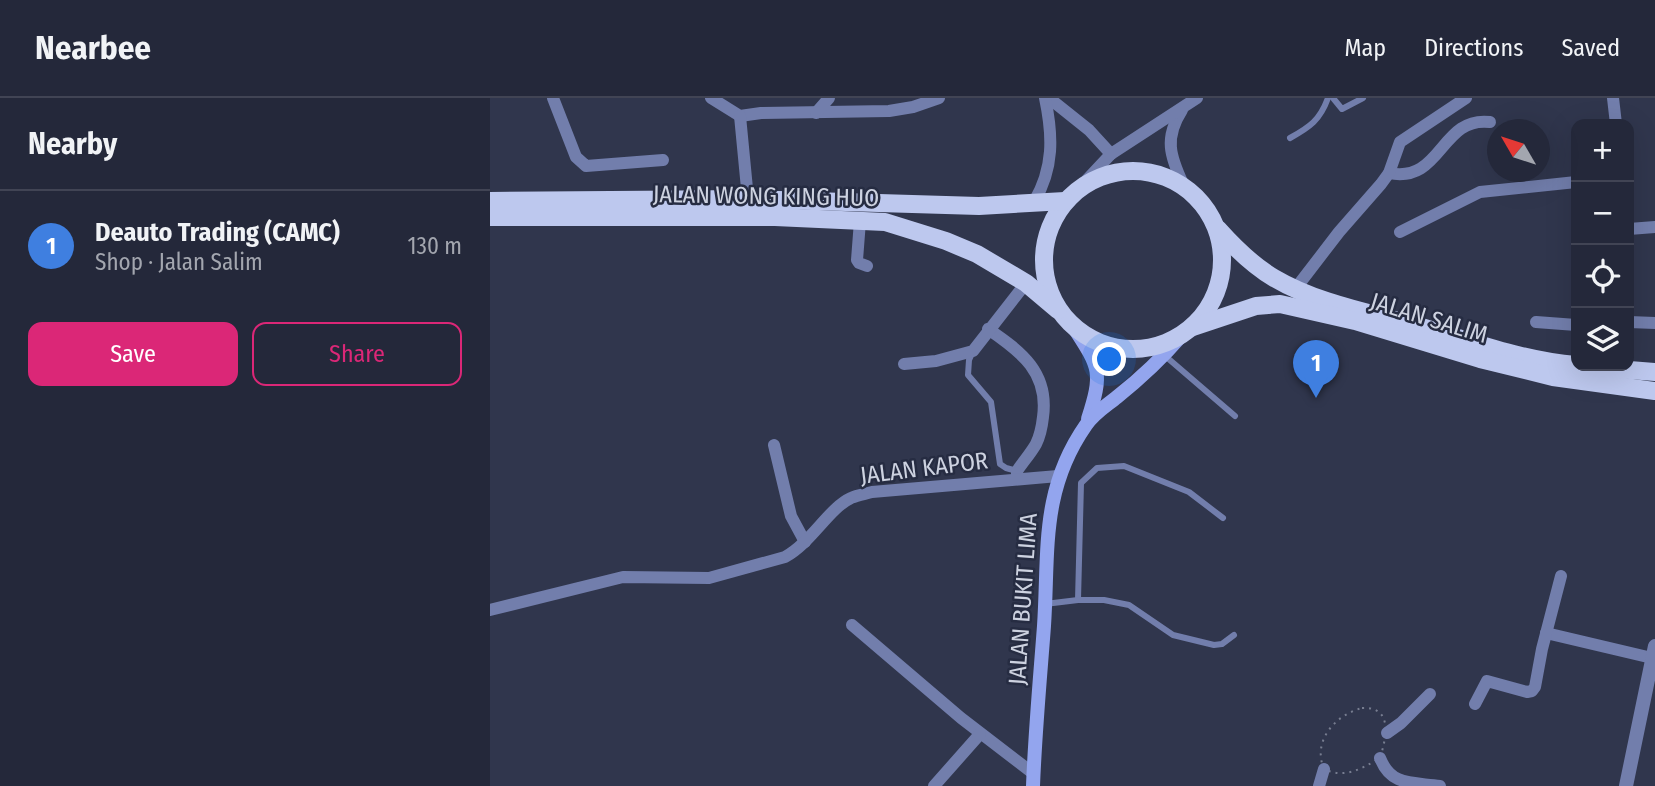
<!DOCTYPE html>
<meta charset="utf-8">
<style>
body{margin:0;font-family:"Fira Sans Condensed",sans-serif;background:#2c3042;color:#f1f3f6}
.controls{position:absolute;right:21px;top:21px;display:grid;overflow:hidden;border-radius:14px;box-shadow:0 7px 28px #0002}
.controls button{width:63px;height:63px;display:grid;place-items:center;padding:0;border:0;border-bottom:2px solid #414454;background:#24283a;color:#f1f3f6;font:35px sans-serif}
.compass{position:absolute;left:997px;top:21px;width:63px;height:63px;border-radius:50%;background:#24283a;box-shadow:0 7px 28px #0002;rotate:309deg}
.you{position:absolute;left:620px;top:262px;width:24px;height:24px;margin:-18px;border:5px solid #fff;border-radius:50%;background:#1a73e8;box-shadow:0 0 0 10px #1a73e833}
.badge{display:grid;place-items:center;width:46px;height:46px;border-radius:50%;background:#db2777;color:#fff;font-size:23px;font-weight:700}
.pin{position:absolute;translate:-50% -58px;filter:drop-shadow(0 2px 4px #0008)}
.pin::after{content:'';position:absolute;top:37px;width:24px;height:21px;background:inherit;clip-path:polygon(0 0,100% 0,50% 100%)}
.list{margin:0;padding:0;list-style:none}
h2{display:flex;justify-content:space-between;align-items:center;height:91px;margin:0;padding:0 28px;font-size:30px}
h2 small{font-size:23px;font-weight:400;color:#a3a6af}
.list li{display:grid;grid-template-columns:46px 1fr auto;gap:21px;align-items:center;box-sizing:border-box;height:112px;padding:0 28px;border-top:2px solid #414454}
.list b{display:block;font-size:26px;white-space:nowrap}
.list p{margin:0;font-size:23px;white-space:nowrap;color:#a3a6af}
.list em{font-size:23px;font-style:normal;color:#a3a6af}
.actions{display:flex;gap:14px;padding:21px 28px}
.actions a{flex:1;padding:16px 0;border:2px solid #db2777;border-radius:14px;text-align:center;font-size:24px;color:#db2777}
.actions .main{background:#db2777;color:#fff}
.icon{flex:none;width:38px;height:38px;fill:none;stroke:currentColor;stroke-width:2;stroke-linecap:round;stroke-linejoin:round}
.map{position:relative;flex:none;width:1165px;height:688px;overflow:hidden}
header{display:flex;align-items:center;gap:42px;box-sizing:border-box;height:98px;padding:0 35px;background:#24283a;border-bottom:2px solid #414454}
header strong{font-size:33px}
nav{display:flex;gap:38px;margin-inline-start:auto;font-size:24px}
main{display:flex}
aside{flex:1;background:#24283a}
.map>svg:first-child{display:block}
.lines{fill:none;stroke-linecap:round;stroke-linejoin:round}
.path{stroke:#777d90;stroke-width:2;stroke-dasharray:2 5;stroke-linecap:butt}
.service{stroke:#727eac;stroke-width:6}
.minor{stroke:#727eac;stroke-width:12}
.tertiary{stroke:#727eac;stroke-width:14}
.secondary{stroke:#93a5ee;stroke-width:14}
.primary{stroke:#bdc8ee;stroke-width:18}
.labels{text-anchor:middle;stroke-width:5;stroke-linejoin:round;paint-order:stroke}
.street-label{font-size:24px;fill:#cdd2e0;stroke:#262c42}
</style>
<header>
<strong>Nearbee</strong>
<nav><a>Map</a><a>Directions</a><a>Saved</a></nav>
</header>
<main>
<aside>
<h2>Nearby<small></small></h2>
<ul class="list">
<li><span class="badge" style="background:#3f7fe0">1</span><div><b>Deauto Trading (CAMC)</b><p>Shop · Jalan Salim</p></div><em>130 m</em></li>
</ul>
<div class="actions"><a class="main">Save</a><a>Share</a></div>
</aside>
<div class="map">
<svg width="1165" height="688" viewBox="0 0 1165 688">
<rect width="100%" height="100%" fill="#30364d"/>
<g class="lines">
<path class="path" d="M872,610C904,608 896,641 890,660C871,671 855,681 834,671C822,643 845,617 872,610Z"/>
<g class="service">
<polyline points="843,0 852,11 873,0"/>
<path d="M800,40C820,29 830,22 838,0"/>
<polyline points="483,253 479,262 478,277 501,304 510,366 516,370 527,373"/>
<polyline points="674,257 745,318"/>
<polyline points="588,502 591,385 607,370 634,368 699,394 733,420"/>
<polyline points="555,506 588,502 614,502 639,507 683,537 724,547 732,546 744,537"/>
</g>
<g class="minor">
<polyline points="63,0 86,59 96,68 173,62"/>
<polyline points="221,0 250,18 271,15 399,13 423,9 449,0"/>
<polyline points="559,0 599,32 621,56"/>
<polyline points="1123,0 1126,26"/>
<path d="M692,12C674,40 680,58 693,86"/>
<polyline points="326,15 339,0"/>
<polyline points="250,18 258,101"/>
<path d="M899,75C952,86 950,18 1000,24"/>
<polyline points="591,88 621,56 707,0"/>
<path d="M544,104C564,70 563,38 555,0"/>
<polyline points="370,123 367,162 369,165 377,168"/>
<polyline points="1139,131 1165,129"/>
<polyline points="910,134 990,94 1086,84"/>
<polyline points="806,190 849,134 891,86 899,75 910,44 976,0"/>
<polyline points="1046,224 1086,227"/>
<polyline points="1139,224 1165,225"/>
<path d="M498,231C532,254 559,275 553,319C552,328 550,338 546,346C541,355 533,364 527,373V381"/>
<polyline points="414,266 446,263 483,253 536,185"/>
<polyline points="284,347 301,418 315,444"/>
<path d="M0,512L133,479L219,480L295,459C321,445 339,410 361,400C367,397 375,396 382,394L568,378"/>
<polyline points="362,527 471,620 544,676"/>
<polyline points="1056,535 1162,560"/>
<polyline points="985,606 997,583 1037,594 1042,593 1045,589 1052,551 1071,478"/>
<polyline points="897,635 911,625 940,596"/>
<path d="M890,660C901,688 921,684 950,688"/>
<polyline points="444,688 490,636"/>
<polyline points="829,688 834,671"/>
</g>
<polyline class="tertiary" points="1136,688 1165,548"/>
<g class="secondary">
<path d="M584,230C610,270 613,274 598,321"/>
<path d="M543,688C545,635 550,581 554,528C559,453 550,393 596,327C604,315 616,308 627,299C651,280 673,259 693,236"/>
</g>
<g class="primary">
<circle cx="643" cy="162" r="89"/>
<polyline points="0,103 258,101 489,108 575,103"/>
<polyline points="0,119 285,119 395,124 456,143 487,156 536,185 568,212"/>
<path d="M728,131C745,150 762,167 784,180C828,206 882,215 931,229C982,243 1033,263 1086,267"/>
<polyline points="703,229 766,208 790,206 865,223 990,261 1063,279 1165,293"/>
<polyline points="1089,268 1165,274"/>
</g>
</g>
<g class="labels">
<g class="street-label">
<text transform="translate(276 98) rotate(1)" y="8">JALAN WONG KING HUO</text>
<text transform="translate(939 220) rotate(17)" y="8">JALAN SALIM</text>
<text transform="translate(434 370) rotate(-7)" y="8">JALAN KAPOR</text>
<text transform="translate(533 501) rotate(-86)" y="8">JALAN BUKIT LIMA</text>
</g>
</g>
</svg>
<div class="controls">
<button>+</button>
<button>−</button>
<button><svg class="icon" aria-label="locate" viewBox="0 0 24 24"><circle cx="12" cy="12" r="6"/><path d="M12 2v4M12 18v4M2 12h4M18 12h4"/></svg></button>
<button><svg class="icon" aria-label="layers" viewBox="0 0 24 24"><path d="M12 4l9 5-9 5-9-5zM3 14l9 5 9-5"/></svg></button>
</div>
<svg class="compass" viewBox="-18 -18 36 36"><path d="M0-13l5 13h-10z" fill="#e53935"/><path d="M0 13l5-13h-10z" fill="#a3a6af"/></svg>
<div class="you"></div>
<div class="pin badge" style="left:826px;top:300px;background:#3f7fe0">1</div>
</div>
</main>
